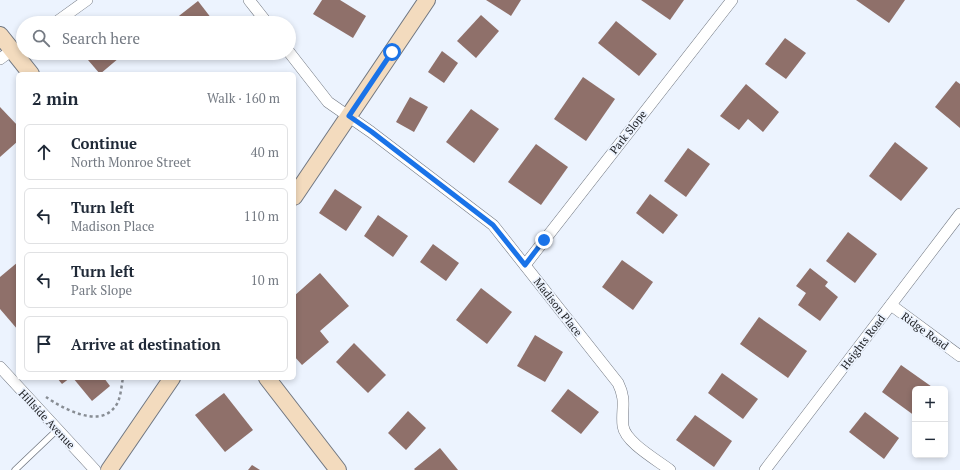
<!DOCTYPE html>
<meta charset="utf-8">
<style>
body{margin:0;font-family:"PT Serif",serif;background:#f6f6f7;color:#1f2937}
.controls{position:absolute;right:12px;bottom:12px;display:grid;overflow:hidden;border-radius:6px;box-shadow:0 2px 6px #0003}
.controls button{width:36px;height:36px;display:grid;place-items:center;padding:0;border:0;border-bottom:1px solid #e0e1e3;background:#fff;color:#1f2937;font:20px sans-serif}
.stop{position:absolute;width:12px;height:12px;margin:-9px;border:3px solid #1a73e8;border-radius:50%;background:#fff}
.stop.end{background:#1a73e8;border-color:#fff;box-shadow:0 1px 4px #0008}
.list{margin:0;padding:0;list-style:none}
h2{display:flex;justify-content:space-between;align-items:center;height:52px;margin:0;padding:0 16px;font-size:17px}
h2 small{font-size:13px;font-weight:400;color:#747a83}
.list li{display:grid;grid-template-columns:26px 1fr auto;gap:12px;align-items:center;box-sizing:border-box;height:56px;margin:0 8px 8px;padding:0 8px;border:1px solid #e0e1e3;border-radius:6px}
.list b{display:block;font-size:15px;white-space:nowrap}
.list p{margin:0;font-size:13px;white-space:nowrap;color:#747a83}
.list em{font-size:13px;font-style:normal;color:#747a83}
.icon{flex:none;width:22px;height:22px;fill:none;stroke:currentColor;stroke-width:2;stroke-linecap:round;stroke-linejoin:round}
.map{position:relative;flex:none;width:960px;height:470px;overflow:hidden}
.search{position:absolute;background:#fff;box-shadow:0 2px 6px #0003;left:16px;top:16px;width:280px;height:44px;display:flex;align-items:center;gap:10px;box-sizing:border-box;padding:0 14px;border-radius:22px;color:#747a83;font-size:15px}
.panel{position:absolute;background:#fff;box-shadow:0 2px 6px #0003;left:16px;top:72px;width:280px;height:308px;border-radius:6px}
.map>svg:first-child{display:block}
.building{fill:#8f706a}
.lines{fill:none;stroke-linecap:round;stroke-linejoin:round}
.lane-casing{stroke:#727882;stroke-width:7}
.street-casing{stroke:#727882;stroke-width:12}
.secondary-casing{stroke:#727882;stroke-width:18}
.path{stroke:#888d94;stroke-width:2.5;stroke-dasharray:3 3;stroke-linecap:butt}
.lane{stroke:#fff;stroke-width:5.5}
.street{stroke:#fff;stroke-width:11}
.secondary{stroke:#f3dbbe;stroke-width:16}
.route{stroke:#1a73e8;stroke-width:5}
.labels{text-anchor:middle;stroke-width:3.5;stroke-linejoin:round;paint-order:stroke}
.street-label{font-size:11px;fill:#222428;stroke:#ecf3fe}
</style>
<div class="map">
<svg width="960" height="470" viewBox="0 0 960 470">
<rect width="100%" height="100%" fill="#ecf3fe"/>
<g class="building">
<polygon points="322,0 340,0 366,16 353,38 313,14"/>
<polygon points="486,0 521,0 511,16"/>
<polygon points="641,0 684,0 670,20"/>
<polygon points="856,0 905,0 889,23"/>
<polygon points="198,1 215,23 178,23 175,19"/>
<polygon points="481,15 499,31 476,58 457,41"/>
<polygon points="616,21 657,54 639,76 598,43"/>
<polygon points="785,38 806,53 786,79 765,64"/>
<polygon points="442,51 458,63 444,83 428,72"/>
<polygon points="82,53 115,53 119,58 100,74"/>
<polygon points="583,77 615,99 586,141 554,119"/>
<polygon points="956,81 960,84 960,128 935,107"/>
<polygon points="746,84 779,112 763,132 748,119 739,130 720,116"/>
<polygon points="410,97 428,107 414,132 396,122"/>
<polygon points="0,107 18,126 18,141 0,157"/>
<polygon points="471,109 499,129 474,163 446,142"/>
<polygon points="895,142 928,168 901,201 869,176"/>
<polygon points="536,144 568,167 541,205 508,182"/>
<polygon points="688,148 710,164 686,197 664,181"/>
<polygon points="335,189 362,207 346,231 319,213"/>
<polygon points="650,194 678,215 663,234 636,213"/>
<polygon points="378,215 408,236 393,257 364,236"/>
<polygon points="848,232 877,254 855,283 826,261"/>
<polygon points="433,244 459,263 446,281 420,262"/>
<polygon points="622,260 653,282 633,310 602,287"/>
<polygon points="18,262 18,330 0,309 0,277"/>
<polygon points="810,268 828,282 825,286 838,297 820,321 798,305 806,293 796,286"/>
<polygon points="320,273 349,306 320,331 329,342 302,365 294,356 294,296"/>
<polygon points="481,288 512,312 487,344 456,320"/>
<polygon points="759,317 807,351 788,378 740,344"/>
<polygon points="535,335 563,352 545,382 517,366"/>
<polygon points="354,343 386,375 368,393 336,362"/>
<polygon points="901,365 935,389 915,389 915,416 882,392"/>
<polygon points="722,373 758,399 743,419 708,393"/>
<polygon points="57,378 70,378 62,384"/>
<polygon points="73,378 104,378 110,386 92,401"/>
<polygon points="568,389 599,412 581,434 551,411"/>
<polygon points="224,393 253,430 225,452 195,415"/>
<polygon points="408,411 426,428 406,450 388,433"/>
<polygon points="865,412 899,438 884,459 849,432"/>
<polygon points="695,415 732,441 714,467 676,440"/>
<polygon points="440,448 458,470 415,470 414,469"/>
<polygon points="252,465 260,470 248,470"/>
</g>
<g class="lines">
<g class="lane-casing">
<polyline id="lane" points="15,470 57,430"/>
</g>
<g class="street-casing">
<g id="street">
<polyline points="249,0 267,23"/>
<polyline points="55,23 87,0"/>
<path d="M289,52L328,102L371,132L493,225L618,383C627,401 621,409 623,426C625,442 657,460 670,470"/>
<polyline points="14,53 23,46"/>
<polyline points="0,59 12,50"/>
<polyline points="525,265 732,0"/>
<polyline points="891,305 960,356"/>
<polyline points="0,367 95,470"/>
<polyline points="765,470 960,214"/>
</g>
</g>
<g class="secondary-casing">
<g id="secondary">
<polyline points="0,35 31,74"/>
<polyline points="294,197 427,0"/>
<polyline points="267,378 338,470"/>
<polyline points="109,470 172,378"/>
</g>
</g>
<path class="path" d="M46,397C62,408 98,428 114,408C121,401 121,387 123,378"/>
<use href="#lane" class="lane"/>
<use href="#street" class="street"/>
<use href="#secondary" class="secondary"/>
</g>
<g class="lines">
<polyline class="route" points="392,52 349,116 372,132 493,225 525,265 544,240"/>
</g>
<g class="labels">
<g class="street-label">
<text transform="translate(628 132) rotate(-52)" y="4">Park Slope</text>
<text transform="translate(558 307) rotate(52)" y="4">Madison Place</text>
<text transform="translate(925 331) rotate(36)" y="4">Ridge Road</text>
<text transform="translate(863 342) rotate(-53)" y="4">Heights Road</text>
<text transform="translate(47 419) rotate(47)" y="4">Hillside Avenue</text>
</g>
</g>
</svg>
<div class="controls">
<button>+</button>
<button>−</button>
</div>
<div class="stop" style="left:392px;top:52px"></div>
<div class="stop end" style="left:544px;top:240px"></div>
<div class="search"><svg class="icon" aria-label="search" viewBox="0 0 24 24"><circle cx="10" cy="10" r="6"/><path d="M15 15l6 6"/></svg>Search here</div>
<section class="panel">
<h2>2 min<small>Walk · 160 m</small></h2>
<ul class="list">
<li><svg class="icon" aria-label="ahead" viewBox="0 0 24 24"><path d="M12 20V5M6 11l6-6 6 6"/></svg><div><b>Continue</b><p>North Monroe Street</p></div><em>40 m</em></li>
<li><svg class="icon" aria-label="left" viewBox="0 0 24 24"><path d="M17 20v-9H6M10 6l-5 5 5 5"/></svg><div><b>Turn left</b><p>Madison Place</p></div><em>110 m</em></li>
<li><svg class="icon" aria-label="left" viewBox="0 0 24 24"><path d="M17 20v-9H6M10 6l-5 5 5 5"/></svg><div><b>Turn left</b><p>Park Slope</p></div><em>10 m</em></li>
<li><svg class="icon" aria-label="arrive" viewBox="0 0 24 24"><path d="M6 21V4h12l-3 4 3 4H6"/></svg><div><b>Arrive at destination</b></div></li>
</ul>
</section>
</div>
